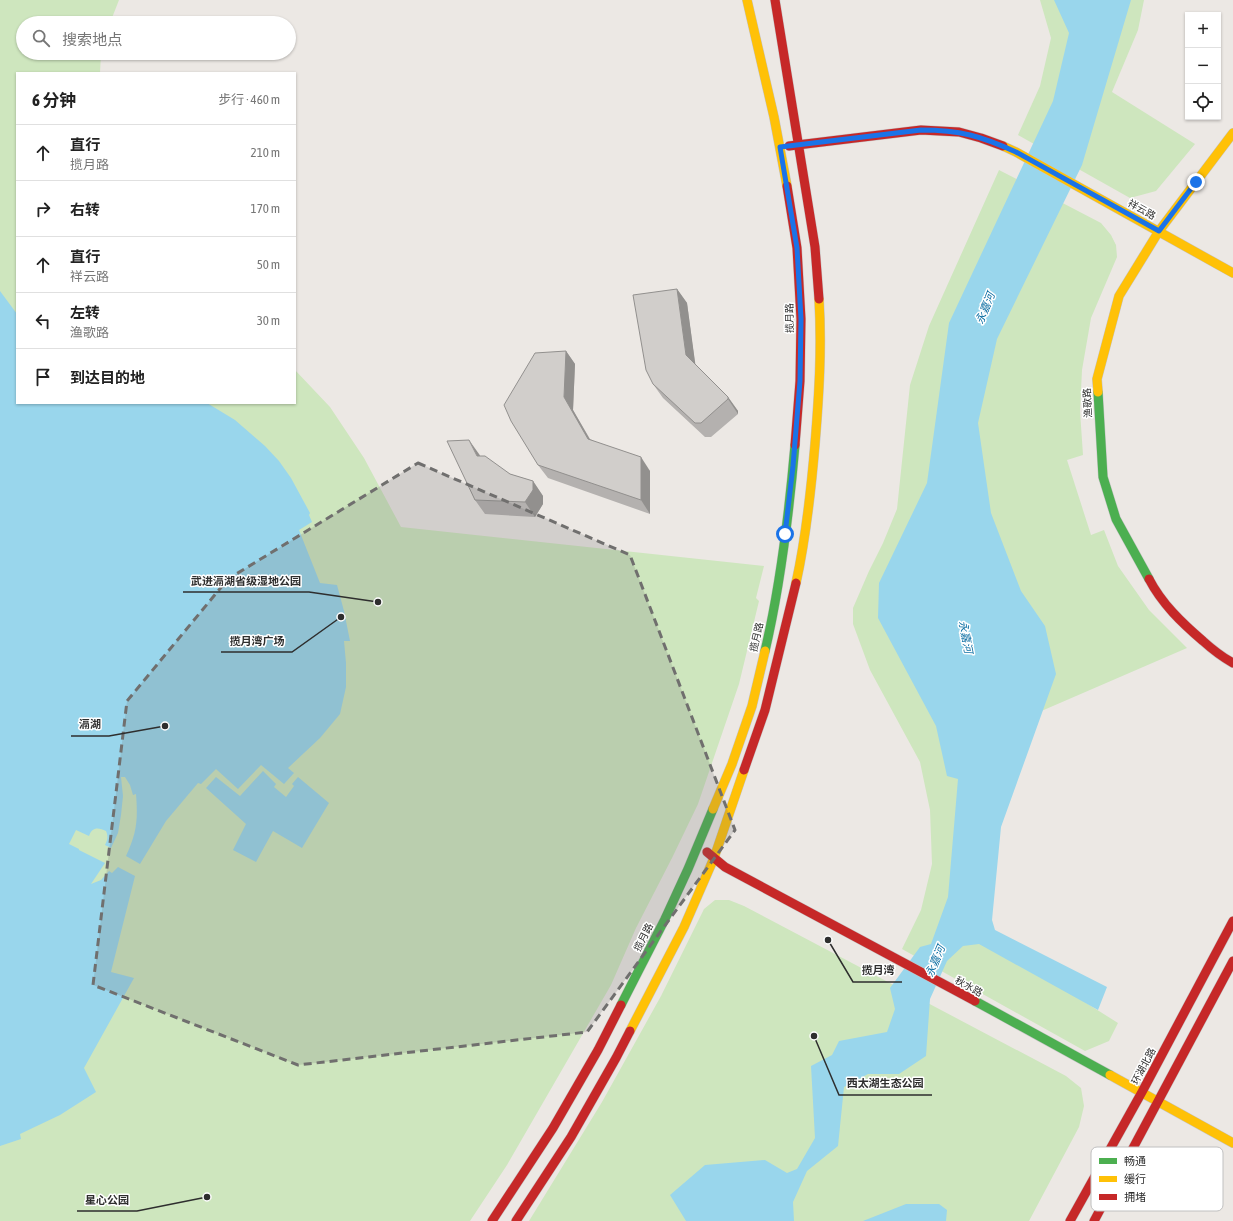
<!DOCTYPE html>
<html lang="zh">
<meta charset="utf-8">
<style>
body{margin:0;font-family:"Asap Condensed","Noto Sans SC",sans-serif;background:#f2f2f2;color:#222}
.controls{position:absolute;right:12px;top:12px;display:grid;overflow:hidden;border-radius:0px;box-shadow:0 1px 3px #0004}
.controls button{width:36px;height:36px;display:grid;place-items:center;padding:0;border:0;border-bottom:1px solid #e0e0e0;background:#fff;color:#222;font:20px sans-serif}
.stop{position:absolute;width:12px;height:12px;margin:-9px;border:3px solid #1a73e8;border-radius:50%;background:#fff}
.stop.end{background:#1a73e8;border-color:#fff;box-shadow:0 1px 4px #0008}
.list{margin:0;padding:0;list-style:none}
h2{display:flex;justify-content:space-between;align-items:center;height:52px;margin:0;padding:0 16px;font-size:17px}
h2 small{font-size:13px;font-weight:400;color:#767676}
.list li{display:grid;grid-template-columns:26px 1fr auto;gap:12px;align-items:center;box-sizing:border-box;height:56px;padding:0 16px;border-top:1px solid #e0e0e0}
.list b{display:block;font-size:15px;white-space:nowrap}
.list p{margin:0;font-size:13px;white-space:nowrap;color:#767676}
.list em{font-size:13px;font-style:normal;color:#767676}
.icon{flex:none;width:22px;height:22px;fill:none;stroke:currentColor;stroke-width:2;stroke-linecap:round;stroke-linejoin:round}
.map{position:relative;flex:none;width:1233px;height:1221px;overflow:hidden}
.search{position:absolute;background:#fff;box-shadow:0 1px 3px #0004;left:16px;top:16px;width:280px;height:44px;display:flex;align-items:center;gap:10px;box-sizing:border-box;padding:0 14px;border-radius:22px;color:#767676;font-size:15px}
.panel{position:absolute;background:#fff;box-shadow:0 1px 3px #0004;left:16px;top:72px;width:280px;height:332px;border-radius:0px}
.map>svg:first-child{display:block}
.green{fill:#cee6be}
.water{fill:#99d6ec}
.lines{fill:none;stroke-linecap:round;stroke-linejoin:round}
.fast-casing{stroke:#c5c4c5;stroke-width:10}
.slow-casing{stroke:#c5c4c5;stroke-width:10}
.jam-casing{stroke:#c5c4c5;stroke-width:10}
.fast{stroke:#4caf50;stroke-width:9}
.slow{stroke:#ffc107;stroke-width:9}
.jam{stroke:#c62828;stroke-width:9}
.wall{fill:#b4b1af}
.shaded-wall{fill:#92908e}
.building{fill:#d1cecb;stroke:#92908e}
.route{stroke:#1a73e8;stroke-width:5}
.marked{fill:#706f6e;fill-opacity:0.2;stroke:#706f6e;stroke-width:3;stroke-dasharray:8 5;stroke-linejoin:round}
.labels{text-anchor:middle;stroke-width:3;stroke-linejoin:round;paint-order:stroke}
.street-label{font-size:10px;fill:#2e2e2e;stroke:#fff}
.water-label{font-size:11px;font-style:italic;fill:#0d6fa3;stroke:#fff}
.key{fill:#fff;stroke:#c0c0c0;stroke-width:1}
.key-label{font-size:11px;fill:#2e2e2e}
.leader{fill:none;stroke:#2e2e2e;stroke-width:1.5}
.callout-dot{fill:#2e2e2e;stroke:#fff;stroke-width:1.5}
.callout-label{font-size:11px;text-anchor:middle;font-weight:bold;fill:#2e2e2e;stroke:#fff;stroke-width:3;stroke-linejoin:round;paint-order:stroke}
</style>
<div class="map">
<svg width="1233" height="1221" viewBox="0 0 1233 1221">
<rect width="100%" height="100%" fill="#ece8e4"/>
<g class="green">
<polygon points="0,0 119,0 110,23 23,23 23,53 101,53 100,73 17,73 17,403 295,403 295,370 330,407 364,458 401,527 764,566 756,598 759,601 739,684 698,804 672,858 636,928 611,985 507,1165 470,1221 0,1221"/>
<polygon points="1040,0 1144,0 1138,30 1112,92 1195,144 1156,191 1130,198 1018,135 1040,86 1051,38"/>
<polygon points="999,170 1101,223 1111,235 1116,245 1117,257 1091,318 1082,370 1080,411 1083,455 1067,460 1091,535 1104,530 1118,566 1149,610 1187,648 977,739 964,926 1118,1023 1109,1041 1085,1051 902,949 921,910 932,864 930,810 920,762 870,670 853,624 853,608 869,571 883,543 897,509 910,385 929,326"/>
<polygon points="715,900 729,900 744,906 1066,1076 1081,1088 1084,1106 1079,1127 1029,1221 529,1221 602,1102 661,996 704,909"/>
</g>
<g class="water">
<polygon points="1054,0 1131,0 1082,165 997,339 978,423 991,513 1021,591 1045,626 1056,674 1001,827 992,920 995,930 1107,987 1098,1010 979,944 963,946 947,961 930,999 926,1056 899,1074 868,1074 844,1087 838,1146 807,1171 793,1202 794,1221 686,1221 670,1195 705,1165 765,1160 787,1173 797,1169 815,1138 811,1066 832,1055 839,1041 887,1032 895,1009 890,988 920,947 931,944 948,897 958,779 947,776 936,726 878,618 879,583 927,483 949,323 1053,101 1069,33"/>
<path d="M0,291L17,314V403H207L235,420L265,446L279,461L291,478L310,513L309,515L312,522L299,530L320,583L337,585L344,611L350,641H344L346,663V687L340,714L320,738L288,768L294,773L284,784L261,765L238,789L216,769L201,784L198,783L166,821L140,864L126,856C137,832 138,820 136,794L133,795L130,785L125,777H121L123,796L121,815L118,833L111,848L105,845C108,839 108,836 106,831C98,827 92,827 89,836L76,830L69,844L79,849V850L105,863L91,884L101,880L109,871L112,873L118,867L135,876L111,972L134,978L84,1068L96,1092L60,1115L20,1134L21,1139L0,1146Z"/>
<polygon points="263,771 276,784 274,787 286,797 294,786 292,784 298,777 329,803 302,848 273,831 256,862 233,850 246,824 206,788 216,777 240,796"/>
<polygon points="906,1204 939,1204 947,1210 946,1221 863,1221"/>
</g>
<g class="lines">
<g class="fast-casing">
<g id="fast">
<polyline points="1098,392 1103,477 1116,519 1149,579"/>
<path d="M765,651C781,583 789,514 795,445"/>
<polyline points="975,1001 1110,1075"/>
<polyline points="621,1005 665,919 688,869 713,809"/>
</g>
</g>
<g class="slow-casing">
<g id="slow">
<polyline points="747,0 774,117 787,186"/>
<polyline points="1003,146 1016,152 1233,273"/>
<polyline points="1098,392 1097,379 1119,296 1159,231 1233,133"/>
<path d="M796,583C806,538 811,491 815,444C819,395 822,348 819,299"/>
<polyline points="713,809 732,764 752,706 765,651"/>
<polyline points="630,1031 684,927 714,858 744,770"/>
<polyline points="1110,1075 1233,1143"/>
</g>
</g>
<g class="jam-casing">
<g id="jam">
<polyline points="775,0 815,247 819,299"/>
<polyline points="789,146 921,130 959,132 981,138 1003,146"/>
<polyline points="787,186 797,248 801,319 800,381 795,445"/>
<path d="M1149,579C1162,604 1182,623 1203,641C1213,650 1222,657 1233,663"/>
<polyline points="744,770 765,710 796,583"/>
<polyline points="707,852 725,867 975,1001"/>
<polyline points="492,1221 553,1128 598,1050 621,1005"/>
<polyline points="516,1221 571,1137 616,1058 630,1031"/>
<polyline points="1070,1221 1142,1092 1233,921"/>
<polyline points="1094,1221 1233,961"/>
</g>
</g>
<use href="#fast" class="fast"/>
<use href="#slow" class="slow"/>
<use href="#jam" class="jam"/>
</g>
<g class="wall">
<polygon points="677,289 687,303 695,364 728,397 738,411 738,414 711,437 705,437 663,398 653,384"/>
<polygon points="566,351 575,364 573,410 590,439 650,471 650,514 548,478 538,465"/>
<polygon points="479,454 480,456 510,474 533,481 543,496 543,504 535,517 485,514 475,500"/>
</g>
<g class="shaded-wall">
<polygon points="677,289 687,303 696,369 686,355"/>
<polygon points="566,351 575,364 573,410 597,452 588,439 564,397"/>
<polygon points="728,397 738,411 738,414 728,399"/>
<polygon points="469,440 479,454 487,470 477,456"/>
<polygon points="641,457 650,471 650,514 641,500"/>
<polygon points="533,481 543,496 543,504 535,517 525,502"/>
</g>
<g class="building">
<polygon points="677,289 686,355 728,397 728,399 701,423 695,423 653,384 646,370 633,295"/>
<polygon points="566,351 564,397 588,439 641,457 641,500 538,465 511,421 504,405 535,353"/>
<polygon points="469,440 477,456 485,456 510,474 533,481 533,490 525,502 475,500 447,441"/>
</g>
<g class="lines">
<path class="route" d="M785,534L793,466L800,381L801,319L797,248L780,147L921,130C960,130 981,136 1016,152L1159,231L1196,182"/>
</g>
<path class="marked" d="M418,463L630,555L735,830L587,1032L298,1065L93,985L127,701L228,579Z"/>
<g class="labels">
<g class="street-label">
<text transform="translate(1142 209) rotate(29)" y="4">祥云路</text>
<text transform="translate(789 318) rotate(-91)" y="4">揽月路</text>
<text transform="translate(1087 403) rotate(-93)" y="4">渔歌路</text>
<text transform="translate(756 637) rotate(-77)" y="4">揽月路</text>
<text transform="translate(643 937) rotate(-63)" y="4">揽月路</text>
<text transform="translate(969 986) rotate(29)" y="4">秋水路</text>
<text transform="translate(1143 1066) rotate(-62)" y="4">环湖北路</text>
</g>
<g class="water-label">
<text transform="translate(985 308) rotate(-68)" y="4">永嘉河</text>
<text transform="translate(966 637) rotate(79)" y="4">永嘉河</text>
<text transform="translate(935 961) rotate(-67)" y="4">永嘉河</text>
</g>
</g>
<rect x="1091" y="1147" width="132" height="64" rx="6" class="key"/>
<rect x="1099" y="1158" width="18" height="6" fill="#4caf50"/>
<rect x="1099" y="1176" width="18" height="6" fill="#ffc107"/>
<rect x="1099" y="1194" width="18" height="6" fill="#c62828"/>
<g class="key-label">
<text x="1124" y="1165">畅通</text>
<text x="1124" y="1183">缓行</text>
<text x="1124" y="1201">拥堵</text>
</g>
<path class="leader" d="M378 602L309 592H183M341 617L292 652H221M165 726L109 736H71M828 940L853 982H902M814 1036L839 1095H932M207 1197L137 1211H77"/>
<g class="callout-dot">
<circle cx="378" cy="602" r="4"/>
<circle cx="341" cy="617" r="4"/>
<circle cx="165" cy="726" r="4"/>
<circle cx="828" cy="940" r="4"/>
<circle cx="814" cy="1036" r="4"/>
<circle cx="207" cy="1197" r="4"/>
</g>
<g class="callout-label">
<text x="246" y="585">武进滆湖省级湿地公园</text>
<text x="257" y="645">揽月湾广场</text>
<text x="90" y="728">滆湖</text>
<text x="878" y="974">揽月湾</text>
<text x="885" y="1087">西太湖生态公园</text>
<text x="107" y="1204">星心公园</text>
</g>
</svg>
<div class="controls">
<button>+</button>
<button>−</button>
<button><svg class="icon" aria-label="locate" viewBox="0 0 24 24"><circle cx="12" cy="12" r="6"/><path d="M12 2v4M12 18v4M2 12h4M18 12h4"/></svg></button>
</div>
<div class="stop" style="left:785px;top:534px"></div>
<div class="stop end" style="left:1196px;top:182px"></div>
<div class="search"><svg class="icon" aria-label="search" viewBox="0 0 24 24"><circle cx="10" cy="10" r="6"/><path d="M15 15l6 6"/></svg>搜索地点</div>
<section class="panel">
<h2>6 分钟<small>步行 · 460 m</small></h2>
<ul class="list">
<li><svg class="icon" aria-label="ahead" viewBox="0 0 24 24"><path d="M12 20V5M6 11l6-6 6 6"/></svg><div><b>直行</b><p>揽月路</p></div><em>210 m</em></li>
<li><svg class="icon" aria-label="right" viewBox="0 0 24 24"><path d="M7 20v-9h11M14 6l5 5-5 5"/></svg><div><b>右转</b></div><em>170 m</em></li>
<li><svg class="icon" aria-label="ahead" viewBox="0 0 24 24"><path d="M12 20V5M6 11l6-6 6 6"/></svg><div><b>直行</b><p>祥云路</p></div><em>50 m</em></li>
<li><svg class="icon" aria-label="left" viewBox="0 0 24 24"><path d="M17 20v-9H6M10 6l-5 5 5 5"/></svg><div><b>左转</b><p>渔歌路</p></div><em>30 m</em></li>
<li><svg class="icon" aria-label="arrive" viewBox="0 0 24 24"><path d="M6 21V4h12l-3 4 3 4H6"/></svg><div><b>到达目的地</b></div></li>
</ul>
</section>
</div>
